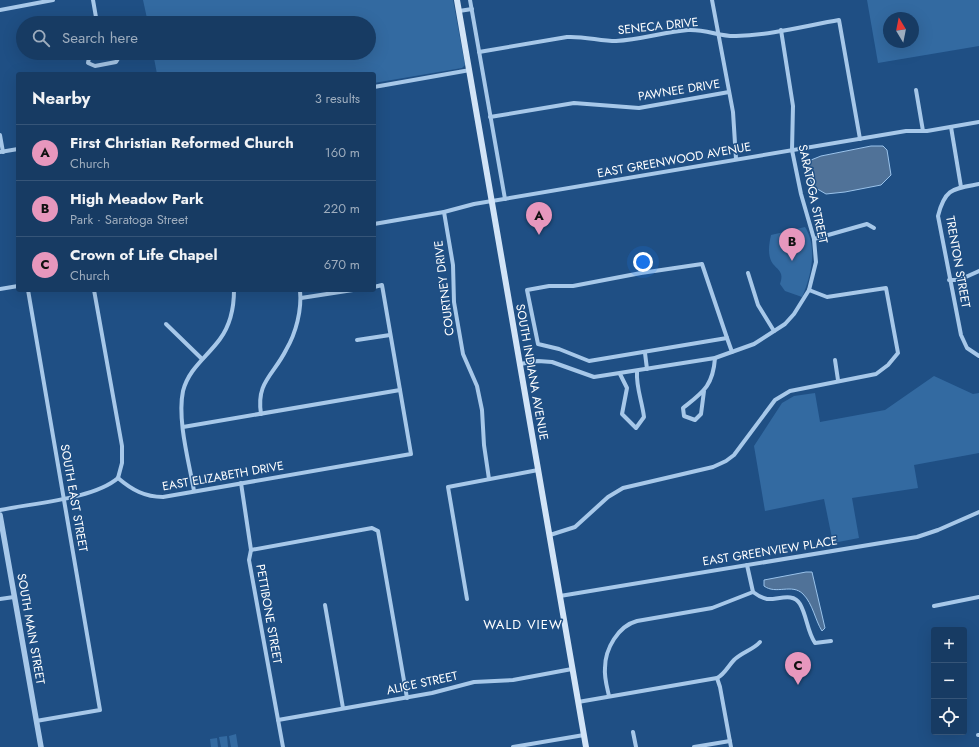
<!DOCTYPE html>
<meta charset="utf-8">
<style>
body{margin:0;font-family:Jost,sans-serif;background:#24466c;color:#f1f3f6}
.controls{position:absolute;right:12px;bottom:12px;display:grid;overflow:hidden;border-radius:4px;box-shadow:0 4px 16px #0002}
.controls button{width:36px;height:36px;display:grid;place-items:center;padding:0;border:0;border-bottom:1px solid #365578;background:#173b63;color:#f1f3f6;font:20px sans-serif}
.compass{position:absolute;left:883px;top:12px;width:36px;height:36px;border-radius:50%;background:#173b63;box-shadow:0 4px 16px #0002;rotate:350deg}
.you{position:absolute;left:643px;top:262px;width:14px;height:14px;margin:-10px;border:3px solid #fff;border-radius:50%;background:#1a73e8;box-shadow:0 0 0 6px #1a73e833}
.badge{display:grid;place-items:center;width:26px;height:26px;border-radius:50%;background:#e797bd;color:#111;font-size:13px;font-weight:700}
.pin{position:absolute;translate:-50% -33px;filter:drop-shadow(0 1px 2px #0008)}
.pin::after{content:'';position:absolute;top:21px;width:14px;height:12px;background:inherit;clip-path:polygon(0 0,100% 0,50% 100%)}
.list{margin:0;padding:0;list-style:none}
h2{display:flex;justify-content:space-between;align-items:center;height:52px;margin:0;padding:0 16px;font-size:17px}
h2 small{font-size:13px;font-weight:400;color:#9eadbe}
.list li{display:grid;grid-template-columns:26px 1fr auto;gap:12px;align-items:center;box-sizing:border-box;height:56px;padding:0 16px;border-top:1px solid #365578}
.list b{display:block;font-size:15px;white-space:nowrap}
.list p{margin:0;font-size:13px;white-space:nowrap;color:#9eadbe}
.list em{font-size:13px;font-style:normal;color:#9eadbe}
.icon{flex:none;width:22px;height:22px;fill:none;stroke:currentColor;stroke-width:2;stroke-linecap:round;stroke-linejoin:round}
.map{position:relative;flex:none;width:979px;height:747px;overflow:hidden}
.search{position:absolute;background:#173b63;box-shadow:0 4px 16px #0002;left:16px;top:16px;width:360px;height:44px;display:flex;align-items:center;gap:10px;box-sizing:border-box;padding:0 14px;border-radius:22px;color:#9eadbe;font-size:15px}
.panel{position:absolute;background:#173b63;box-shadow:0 4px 16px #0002;left:16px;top:72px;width:360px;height:220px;border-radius:4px}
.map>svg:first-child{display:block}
.green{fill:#336aa1;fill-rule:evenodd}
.water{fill:#507298;stroke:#9ac3eb}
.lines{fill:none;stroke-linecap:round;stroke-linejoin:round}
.minor{stroke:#a7c8e9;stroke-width:4}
.tertiary{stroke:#a7c8e9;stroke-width:5.5}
.secondary{stroke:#d2e4f7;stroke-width:6}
.labels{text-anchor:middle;stroke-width:3;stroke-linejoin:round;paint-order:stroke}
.street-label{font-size:12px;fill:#fff;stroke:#1f4f84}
.neighbourhood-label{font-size:13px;letter-spacing:1px;fill:#fff;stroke:#1f4f84}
</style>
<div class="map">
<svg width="979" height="747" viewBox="0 0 979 747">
<rect width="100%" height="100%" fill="#1f4f84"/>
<g class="green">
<polygon points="143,0 453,0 465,65 462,68 374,83 374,74 157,74 153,53 369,53 369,23 148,23"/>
<path d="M867,0H979V46L878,63ZM889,18H913V42H889Z"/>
<path d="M805,227C818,247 811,277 802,297L785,291L780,284C784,272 779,271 773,264C767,256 769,244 771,235Z"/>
<polygon points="934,376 973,394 979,393 979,453 914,465 918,488 852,498 859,538 833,543 824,499 765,511 754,446 782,403 794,396 815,393 820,422 885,410"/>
<polygon points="236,734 238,747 231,747 229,736"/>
<polygon points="227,736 228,747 221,747 219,737"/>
<polygon points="217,738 218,747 211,747 210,739"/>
</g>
<g class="water">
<polygon points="871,146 883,146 887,150 891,175 881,185 845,192 826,194 814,187 809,178 807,171 811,160 821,156"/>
<path d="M806,572H812L825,628L822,631C815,620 813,604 803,594C792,583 776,595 764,586V580Z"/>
</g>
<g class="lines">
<g class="minor">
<polyline points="93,0 97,23"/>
<polyline points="470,0 505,199"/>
<polyline points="712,0 733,112 736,159"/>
<polyline points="0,10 53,0"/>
<polyline points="459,11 472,9"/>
<path d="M479,52L567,37C584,36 600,41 616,41C640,40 664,32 688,30C706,29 721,37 736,36C771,35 805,26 839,20L860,139"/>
<polyline points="90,53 88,63 95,66 116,62 119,57 119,53"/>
<polyline points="374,87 470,70"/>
<polyline points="916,90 923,131"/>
<polyline points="490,117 574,103 639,108 729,92"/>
<polyline points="951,127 961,187"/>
<polyline points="0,135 3,152"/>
<polyline points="0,152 18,149"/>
<path d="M979,184C953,189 945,188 938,216L961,335L967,348L979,356"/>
<polyline points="444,212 453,265 454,302 463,354 477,386 482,410 484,445 489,479"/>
<polyline points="374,224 444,212 474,204 906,131 927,131 979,122"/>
<polyline points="814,239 867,224 874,228"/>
<polygon points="702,264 727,338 589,361 559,349 538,344 527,290 549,286 573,286 641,273"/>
<polyline points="748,273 758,305 774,331"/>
<polyline points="949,280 959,280 979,271"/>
<polyline points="0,289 18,286"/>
<polyline points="28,290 100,710 36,721"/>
<polyline points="94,290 122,446 122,463 118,478"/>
<polyline points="301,298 353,290"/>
<polyline points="166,324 201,358"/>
<polyline points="727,338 732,352"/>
<polyline points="357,340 390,335"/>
<polyline points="645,353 647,369"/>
<polyline points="835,360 838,380"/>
<polyline points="520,364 538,361 552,362 594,377 715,358 754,344 785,324 794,314 809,290 816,262 814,239 801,194 792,150 793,106 781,30"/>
<path d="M620,374L627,388L622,414L636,428L644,417C642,401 636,387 637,372"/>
<path d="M704,391L701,414L695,420L684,416L683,408C703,392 713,386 715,358"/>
<path d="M261,414C256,382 273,376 286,350C296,333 302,310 300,290"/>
<polyline points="183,427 400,390"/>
<path d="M118,478C132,490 145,497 163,497L411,454L382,285L374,287"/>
<polyline points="241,483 251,550 249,560 283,747"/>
<path d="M194,491C189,462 177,420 183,391C189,368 207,357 220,339C231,324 234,308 234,290"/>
<path d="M0,510C33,503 94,499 118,478"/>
<polyline points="550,535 575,527 608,497 623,488 713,467 726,461 734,455 775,400 790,391 876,374 888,365 898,353 886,288 827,297 809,290"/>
<polyline points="251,550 372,528 378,531 407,698"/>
<path d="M753,592C757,595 762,598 767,599C778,600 793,592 800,604C807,616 807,631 815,643L831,641"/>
<polyline points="560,596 917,537 938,530 979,512"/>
<polyline points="0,599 14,597"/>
<polyline points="467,599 448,487 538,470"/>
<polyline points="325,605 343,708"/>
<polyline points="934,606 979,597"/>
<polyline points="717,678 720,687 731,747"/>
<path d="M609,696C607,687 604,677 605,668C605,649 618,626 637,621L712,608L753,592L747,565"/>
<path d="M578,702L717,678C725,674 728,666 734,660C742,652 753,650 760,642"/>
<polyline points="278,720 432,693 474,682 513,680 572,669"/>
<polyline points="633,732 636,747"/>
<polyline points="978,735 979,735"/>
<polyline points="513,747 584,735"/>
<polyline points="694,747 730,741"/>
</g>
<polyline class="tertiary" points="0,515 41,747"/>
<polyline class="secondary" points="457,0 586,747"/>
</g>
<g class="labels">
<g class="street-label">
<text transform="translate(658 26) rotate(-6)" y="4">SENECA DRIVE</text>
<text transform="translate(679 90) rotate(-9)" y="4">PAWNEE DRIVE</text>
<text transform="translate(674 160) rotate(-10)" y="4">EAST GREENWOOD AVENUE</text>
<text transform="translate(813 194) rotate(78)" y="4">SARATOGA STREET</text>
<text transform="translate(958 262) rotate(80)" y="4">TRENTON STREET</text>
<text transform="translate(444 288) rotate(-97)" y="4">COURTNEY DRIVE</text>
<text transform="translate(532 372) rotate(80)" y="4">SOUTH INDIANA AVENUE</text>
<text transform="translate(223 476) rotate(-10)" y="4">EAST ELIZABETH DRIVE</text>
<text transform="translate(74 498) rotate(80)" y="4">SOUTH EAST STREET</text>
<text transform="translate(770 551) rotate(-9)" y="4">EAST GREENVIEW PLACE</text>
<text transform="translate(269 614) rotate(80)" y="4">PETTIBONE STREET</text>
<text transform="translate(31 629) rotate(80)" y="4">SOUTH MAIN STREET</text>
<text transform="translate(422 683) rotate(-12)" y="4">ALICE STREET</text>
</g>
<g class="neighbourhood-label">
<text x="523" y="629">WALD VIEW</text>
</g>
</g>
</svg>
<div class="controls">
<button>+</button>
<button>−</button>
<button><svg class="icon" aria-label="locate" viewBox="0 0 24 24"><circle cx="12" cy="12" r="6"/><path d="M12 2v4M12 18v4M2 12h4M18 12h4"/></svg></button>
</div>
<svg class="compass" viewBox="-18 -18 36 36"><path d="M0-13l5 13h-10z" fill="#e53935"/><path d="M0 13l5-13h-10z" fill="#9eadbe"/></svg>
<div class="you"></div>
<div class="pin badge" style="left:539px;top:235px">A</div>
<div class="pin badge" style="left:792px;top:261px">B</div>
<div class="pin badge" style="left:798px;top:685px">C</div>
<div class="search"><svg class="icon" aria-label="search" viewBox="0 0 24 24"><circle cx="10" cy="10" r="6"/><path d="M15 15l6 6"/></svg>Search here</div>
<section class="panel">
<h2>Nearby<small>3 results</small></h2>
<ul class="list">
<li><span class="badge">A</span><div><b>First Christian Reformed Church</b><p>Church</p></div><em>160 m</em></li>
<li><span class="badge">B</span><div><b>High Meadow Park</b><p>Park · Saratoga Street</p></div><em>220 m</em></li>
<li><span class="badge">C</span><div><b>Crown of Life Chapel</b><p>Church</p></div><em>670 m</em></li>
</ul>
</section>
</div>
